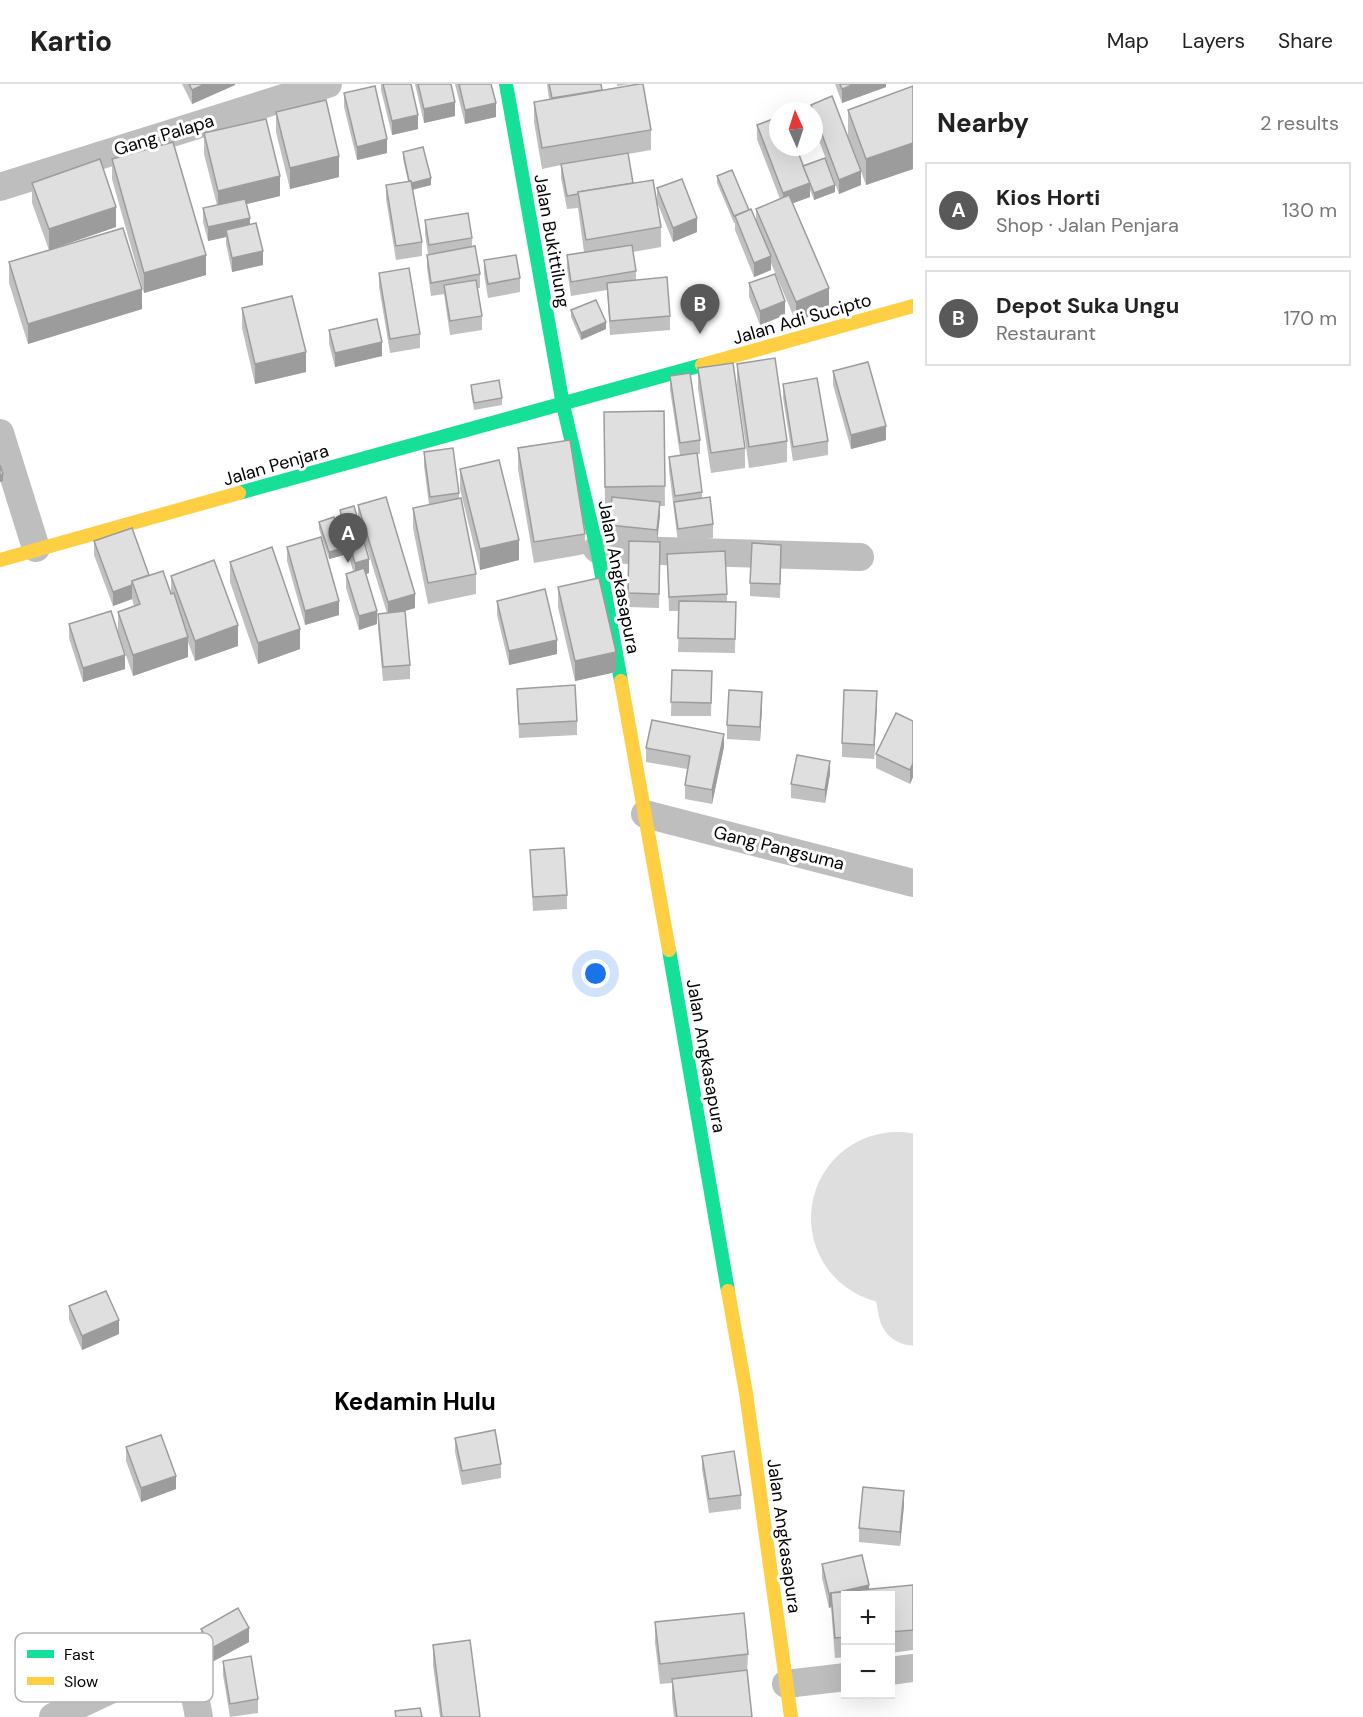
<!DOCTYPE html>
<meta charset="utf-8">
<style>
body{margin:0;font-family:"DM Sans",sans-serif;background:#f6f6f6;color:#222}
.controls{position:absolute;right:18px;bottom:18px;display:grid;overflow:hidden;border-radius:0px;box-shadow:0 6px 24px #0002}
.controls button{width:54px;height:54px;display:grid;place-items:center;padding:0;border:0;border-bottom:2px solid #e0e0e0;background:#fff;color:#222;font:30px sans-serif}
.compass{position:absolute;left:769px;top:18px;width:54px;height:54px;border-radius:50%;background:#fff;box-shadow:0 6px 24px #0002;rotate:357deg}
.you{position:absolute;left:596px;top:890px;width:21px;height:21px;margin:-15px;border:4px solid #fff;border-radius:50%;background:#1a73e8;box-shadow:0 0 0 9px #1a73e833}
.badge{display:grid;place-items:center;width:39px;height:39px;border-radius:50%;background:#595959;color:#fff;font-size:20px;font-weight:700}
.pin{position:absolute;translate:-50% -50px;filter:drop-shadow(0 2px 3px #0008)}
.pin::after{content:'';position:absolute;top:32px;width:21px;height:18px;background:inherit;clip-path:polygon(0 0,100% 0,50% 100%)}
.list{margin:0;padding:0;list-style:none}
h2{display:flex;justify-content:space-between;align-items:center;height:78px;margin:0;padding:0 24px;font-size:26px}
h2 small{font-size:20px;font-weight:400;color:#767676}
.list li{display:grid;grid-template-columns:39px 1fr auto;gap:18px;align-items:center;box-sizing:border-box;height:96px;margin:0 12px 12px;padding:0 12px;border:2px solid #e0e0e0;border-radius:0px}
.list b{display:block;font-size:22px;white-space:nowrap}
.list p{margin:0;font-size:20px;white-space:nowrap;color:#767676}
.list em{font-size:20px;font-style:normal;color:#767676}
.map{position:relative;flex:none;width:913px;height:1633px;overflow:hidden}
header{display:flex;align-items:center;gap:36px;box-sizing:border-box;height:84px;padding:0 30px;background:#fff;border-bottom:2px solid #e0e0e0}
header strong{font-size:28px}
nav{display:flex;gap:33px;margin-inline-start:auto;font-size:21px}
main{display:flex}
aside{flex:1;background:#fff}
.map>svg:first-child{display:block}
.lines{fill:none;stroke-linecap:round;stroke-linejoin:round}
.taxiway{stroke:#dedede;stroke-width:69}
.runway{stroke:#dedede;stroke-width:172}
.street{stroke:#bebebe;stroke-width:28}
.fast{stroke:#16e098;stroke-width:14}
.slow{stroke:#ffcf43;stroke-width:14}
.wall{fill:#c0c0c0}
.shaded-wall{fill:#9c9c9c}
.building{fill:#dfdfdf;stroke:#9c9c9c;stroke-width:1.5}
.labels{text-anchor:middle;stroke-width:6;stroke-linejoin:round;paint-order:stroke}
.street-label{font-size:18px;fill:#000;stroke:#fff}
.district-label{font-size:24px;font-weight:bold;fill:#000;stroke:#fff}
.key{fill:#fff;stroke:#b2b2b2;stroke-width:1.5}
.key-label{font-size:16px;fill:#000}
</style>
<header>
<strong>Kartio</strong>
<nav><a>Map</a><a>Layers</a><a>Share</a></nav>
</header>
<main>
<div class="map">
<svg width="913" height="1633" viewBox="0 0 913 1633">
<rect width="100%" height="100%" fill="#fff"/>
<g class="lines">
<polyline class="taxiway" points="913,1142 906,1190 913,1227"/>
<polyline class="runway" points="897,1134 913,1138"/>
<g class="street">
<polyline points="0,103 328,0"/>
<polyline points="0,349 36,464"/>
<polyline points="597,465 860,473"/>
<polyline points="645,730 913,799"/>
<polyline points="890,1587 913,1584"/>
<polyline points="786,1600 846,1593"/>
<polyline points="53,1633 144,1590 163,1585 181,1587 193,1602 199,1633"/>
</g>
<g class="fast">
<polyline points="506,0 563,321 597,465 621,597"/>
<polyline points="239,409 702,281"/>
<polyline points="669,866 728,1207"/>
</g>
<g class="slow">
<polyline points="702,281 913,222"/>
<polyline points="0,476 239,409"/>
<polyline points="621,597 669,866"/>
<polyline points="728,1207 746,1309 791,1633"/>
</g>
</g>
<g class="wall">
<polygon points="182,0 235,0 235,1 192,20"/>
<polygon points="381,0 411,0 418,45 392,51 381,6"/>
<polygon points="415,0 451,0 455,32 424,39"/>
<polygon points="455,0 491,0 496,33 465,40"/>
<polygon points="547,0 601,0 602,6 651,46 651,66 628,70 633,99 661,143 661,163 633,168 636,187 636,196 670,232 670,246 610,251 607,206 571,212 567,185 567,171 584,168 578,124 567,125 561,94 561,81 542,85 534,38 534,18 549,15"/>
<polygon points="617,0 631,0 617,2"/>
<polygon points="835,0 886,0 886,3 842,19"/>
<polygon points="913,2 913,85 866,101 848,52 848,26"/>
<polygon points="344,9 387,69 357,76 344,23"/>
<polygon points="811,21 861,101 839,110 814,43 814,27 811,27"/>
<polygon points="276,28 339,93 290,105 276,48"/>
<polygon points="757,41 803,82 835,108 814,116 810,106 810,113 792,119 829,224 796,238 771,179 771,186 754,193 735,146 735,139 734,139 717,99 717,92 749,126 756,136 756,125 780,115 757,55"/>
<polygon points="204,49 280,112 247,120 250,141 263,181 232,188 226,160 226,153 208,157 203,138 203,124 217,121 204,70"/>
<polygon points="403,68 431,101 413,106 422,158 422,172 396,176 386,115 386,101 408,97 403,75"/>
<polygon points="112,75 206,191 144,209 112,95"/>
<polygon points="32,99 116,143 49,166 32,119"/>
<polygon points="657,104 697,148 673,158 657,118"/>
<polygon points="425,136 472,154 472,163 480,190 480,204 477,204 482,232 482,246 450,251 444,210 431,212 427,184 427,171 428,170 425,150"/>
<polygon points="484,176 520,194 520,208 488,214 484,190"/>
<polygon points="9,178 142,225 28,260 9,199"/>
<polygon points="379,189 420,250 420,264 390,269 379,203"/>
<polygon points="749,199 785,231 760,241 749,213"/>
<polygon points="242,224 306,288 255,300 242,244"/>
<polygon points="571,226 606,245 581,256 571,233"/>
<polygon points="329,246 382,272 335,283 329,260"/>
<polygon points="737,280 787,357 787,378 749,384 737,300"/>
<polygon points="698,284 745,364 745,384 711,389 698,305"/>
<polygon points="833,287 886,356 851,365 833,301"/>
<polygon points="670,292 700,356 700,370 697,370 702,408 702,414 713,440 713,454 678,459 669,386 669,373 680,371 670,306"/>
<polygon points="783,300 828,357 828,371 793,377 783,314"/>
<polygon points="471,301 502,314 502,321 474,326 471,308"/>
<polygon points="664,327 665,422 660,422 657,457 660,471 659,524 628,523 629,457 609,455 609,441 611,423 605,423 604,328"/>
<polygon points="518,364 585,450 585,470 534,479 518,385"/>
<polygon points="424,368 459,409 459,415 476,490 476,510 428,520 413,444 413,424 429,421 424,382"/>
<polygon points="460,385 519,476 480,486 460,405"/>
<polygon points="358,421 415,524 404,527 410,581 410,595 383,597 378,544 378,530 387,529 358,435"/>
<polygon points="340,426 369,489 366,490 377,540 359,546 346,504 346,490 353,487 340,440"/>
<polygon points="319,438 344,471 329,475 319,445"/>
<polygon points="94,457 149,491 171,510 171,492 238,562 195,577 188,558 188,573 133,592 118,548 118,528 134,522 132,515 113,522 94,471"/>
<polygon points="287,463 339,531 305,541 287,477"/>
<polygon points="667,470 727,510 727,518 736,518 735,569 678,568 679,527 669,527"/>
<polygon points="781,474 780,514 750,512 750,499"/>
<polygon points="230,478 300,565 258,580 230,498"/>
<polygon points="558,503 616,588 575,597 558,523"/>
<polygon points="497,517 557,570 509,581 497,531"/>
<polygon points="69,540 125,585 83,598 69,554"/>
<polygon points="672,586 712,587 711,632 671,632"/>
<polygon points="517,605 577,637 577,651 519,654"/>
<polygon points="877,621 874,675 842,673 842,659"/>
<polygon points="762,622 760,657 727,655 727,641"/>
<polygon points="913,637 913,693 910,700 876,684 876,670"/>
<polygon points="724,663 712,720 685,715 685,701 687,685 646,678 646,664"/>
<polygon points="830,690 825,719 791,714 791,700"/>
<polygon points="530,766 567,811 567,825 533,827"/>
<polygon points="69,1222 119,1250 82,1266 69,1236"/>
<polygon points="455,1354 501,1380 501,1394 462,1401 455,1368"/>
<polygon points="126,1363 176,1405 141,1418 126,1377"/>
<polygon points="702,1372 741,1411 741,1425 709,1429 702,1385"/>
<polygon points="904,1421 900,1462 859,1458 859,1444"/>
<polygon points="822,1480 869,1505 913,1501 913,1566 891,1569 891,1512 846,1512 846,1573 835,1574 831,1523 829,1524 822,1494"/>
<polygon points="655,1538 748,1570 747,1591 752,1633 674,1633 672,1615 672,1599 660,1600 655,1559"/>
<polygon points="201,1545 249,1558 212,1578 201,1558"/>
<polygon points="433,1561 480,1633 440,1633 433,1581"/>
<polygon points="223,1577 258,1615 258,1629 230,1633 223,1591"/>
</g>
<g class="shaded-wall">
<polygon points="205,0 235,0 235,1 192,20 192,6"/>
<polygon points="855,0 886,0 886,3 842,19 842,5"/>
<polygon points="455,18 455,32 424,39 424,25"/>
<polygon points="496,19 496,33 465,40 465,26"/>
<polygon points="418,31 418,45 392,51 392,37"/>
<polygon points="387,55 387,69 357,76 357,63"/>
<polygon points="913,59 913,85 866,101 866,75"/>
<polygon points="339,72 339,93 290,105 290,84"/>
<polygon points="861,87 861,101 839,110 839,96"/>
<polygon points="280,92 280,112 218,127 218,107"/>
<polygon points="431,94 431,101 410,106 410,99"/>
<polygon points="810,99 810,113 783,123 783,109"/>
<polygon points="835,101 835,108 814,116 814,109"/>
<polygon points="116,123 116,143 49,166 49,145"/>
<polygon points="250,134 250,148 226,146 226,153 208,157 208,143"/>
<polygon points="697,134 697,148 673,158 673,144"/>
<polygon points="263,167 263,181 232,188 232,174"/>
<polygon points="206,171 206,191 144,209 144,189"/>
<polygon points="771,172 771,186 754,193 754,179"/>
<polygon points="829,204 829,224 796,238 796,218"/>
<polygon points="142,205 142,225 28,260 28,240"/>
<polygon points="785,217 785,231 760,241 760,227"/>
<polygon points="606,238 606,245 581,256 581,249"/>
<polygon points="382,258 382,272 335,283 335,269"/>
<polygon points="306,268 306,288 255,300 255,280"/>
<polygon points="886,342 886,356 851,365 851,351"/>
<polygon points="3,390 3,397 0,398 0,391"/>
<polygon points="660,418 660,432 657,459 657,446"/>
<polygon points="519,456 519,476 480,486 480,465"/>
<polygon points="344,464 344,471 329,475 329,468"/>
<polygon points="369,475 369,489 355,493 355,479"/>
<polygon points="132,501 132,515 113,522 113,508"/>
<polygon points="415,510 415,524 388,532 388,518"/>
<polygon points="339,517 339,531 305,541 305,527"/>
<polygon points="377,527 377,540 359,546 359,532"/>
<polygon points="238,541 238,562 195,577 195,557"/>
<polygon points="300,545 300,565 258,580 258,559"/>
<polygon points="188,553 188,573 133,592 133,571"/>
<polygon points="557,556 557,570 509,581 509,567"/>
<polygon points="616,568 616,588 575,597 575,577"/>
<polygon points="125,571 125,585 83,598 83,584"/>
<polygon points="877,607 877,621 874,675 874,661"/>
<polygon points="762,608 762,622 760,657 760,643"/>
<polygon points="724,650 724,663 712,720 712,706"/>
<polygon points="830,677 830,690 825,719 825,706"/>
<polygon points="913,679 913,693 910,700 910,686"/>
<polygon points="119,1236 119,1250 82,1266 82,1252"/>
<polygon points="176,1392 176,1405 141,1418 141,1404"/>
<polygon points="904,1407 904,1421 900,1462 900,1448"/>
<polygon points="869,1501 869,1512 831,1510"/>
<polygon points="829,1510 831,1510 831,1523 829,1524"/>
<polygon points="249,1544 249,1558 212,1578 212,1564"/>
</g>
<g class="building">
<polygon points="189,0 205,0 192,6"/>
<polygon points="383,0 411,0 418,31 392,37"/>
<polygon points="418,0 451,0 455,18 424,25"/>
<polygon points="459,0 491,0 496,19 465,26"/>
<polygon points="549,0 601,0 602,6 552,14"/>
<polygon points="639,0 643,0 651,46 542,64 534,18"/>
<polygon points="840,0 855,0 842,5"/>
<polygon points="375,2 387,55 357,63 344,9"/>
<polygon points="913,2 913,59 866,75 848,26"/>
<polygon points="832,12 861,87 839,96 814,29 814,27 813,27 811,21"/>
<polygon points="326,16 339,72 290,84 276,28"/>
<polygon points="778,33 778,63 796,63 810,99 783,109 757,41"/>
<polygon points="266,35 280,92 218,107 204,49"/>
<polygon points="173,58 206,171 144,189 112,75"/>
<polygon points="423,63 431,94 412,99 411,97 409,97 403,68"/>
<polygon points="628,69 633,99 578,108 578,110 567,112 561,80"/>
<polygon points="825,74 835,101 814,109 803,82"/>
<polygon points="100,75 116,123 49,145 32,99"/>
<polygon points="732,86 749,126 734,132 717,92"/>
<polygon points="682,95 697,134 673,144 657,104"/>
<polygon points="653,96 661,143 586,156 578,108"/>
<polygon points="411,97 422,158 396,162 386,101"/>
<polygon points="789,111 829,204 796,218 756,125"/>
<polygon points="245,115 250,134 208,143 203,124"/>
<polygon points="751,125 771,172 754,179 735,132"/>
<polygon points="468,129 472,154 429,161 425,136"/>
<polygon points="256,139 263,167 232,174 226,146"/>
<polygon points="123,144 142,205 28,240 9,178"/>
<polygon points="632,161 636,187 571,198 567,171"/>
<polygon points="475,162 480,190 431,199 427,171"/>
<polygon points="516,171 520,194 488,200 484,176"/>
<polygon points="409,184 420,250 390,255 379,189"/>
<polygon points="775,190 785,217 760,227 749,199"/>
<polygon points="667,193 670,232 610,237 607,199"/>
<polygon points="476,196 482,232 450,237 444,201"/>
<polygon points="292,212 306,268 255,280 242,224"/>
<polygon points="596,216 606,238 581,249 571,226"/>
<polygon points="377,235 382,258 335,269 329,246"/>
<polygon points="775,274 787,357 749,363 737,280"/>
<polygon points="868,278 886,342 851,351 833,287"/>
<polygon points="733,279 745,364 711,369 698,284"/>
<polygon points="690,289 700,356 680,359 670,292"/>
<polygon points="817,294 828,357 793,363 783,300"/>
<polygon points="499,296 502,314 474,319 471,301"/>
<polygon points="664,327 665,402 605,403 604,328"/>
<polygon points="570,356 585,450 534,458 518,364"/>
<polygon points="453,364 459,409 430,413 424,368"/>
<polygon points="697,369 702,408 675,412 669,373"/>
<polygon points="499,376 519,456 480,465 460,385"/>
<polygon points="0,381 3,390 0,391"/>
<polygon points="386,413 415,510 388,518 358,421"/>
<polygon points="612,413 660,418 657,446 609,441"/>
<polygon points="710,413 713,440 678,445 674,418"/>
<polygon points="461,414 476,490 428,499 413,424"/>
<polygon points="354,422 369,475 355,479 340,426"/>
<polygon points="334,433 344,464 329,468 319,438"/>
<polygon points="132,444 149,491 132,497 132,501 113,508 94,457"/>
<polygon points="321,453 339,517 305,527 287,463"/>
<polygon points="629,457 660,458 659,510 628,509"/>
<polygon points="752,459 781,461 780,500 750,499"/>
<polygon points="272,463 300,545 258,559 230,478"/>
<polygon points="725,467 727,510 669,513 667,470"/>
<polygon points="214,476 238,541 195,557 171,492"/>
<polygon points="364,484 377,527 359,532 346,490"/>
<polygon points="163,487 171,510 174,509 188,553 133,571 118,528 140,520 132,497"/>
<polygon points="599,494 616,568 575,577 558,503"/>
<polygon points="545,505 557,556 509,567 497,517"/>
<polygon points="679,517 736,518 735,555 678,554"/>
<polygon points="111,527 125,571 83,584 69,540"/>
<polygon points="405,527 410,581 383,583 378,530"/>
<polygon points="672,586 712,587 711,619 671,618"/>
<polygon points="575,601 577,637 519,640 517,605"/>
<polygon points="729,606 762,608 760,643 727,641"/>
<polygon points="844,606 877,607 874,661 842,659"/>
<polygon points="896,629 913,637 913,679 910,686 876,670"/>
<polygon points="652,636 724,650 712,706 685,701 690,672 646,664"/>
<polygon points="797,671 830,677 825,706 791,700"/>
<polygon points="564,764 567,811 533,813 530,766"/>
<polygon points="106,1207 119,1236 82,1252 69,1222"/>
<polygon points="495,1346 501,1380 462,1387 455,1354"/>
<polygon points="161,1351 176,1392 141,1404 126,1363"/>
<polygon points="734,1367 741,1411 709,1415 702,1372"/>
<polygon points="863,1403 904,1407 900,1448 859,1444"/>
<polygon points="862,1471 869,1501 839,1508 831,1509 831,1510 829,1510 822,1480"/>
<polygon points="913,1501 913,1546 891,1548 891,1512 846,1512 846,1553 835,1554 831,1509"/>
<polygon points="238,1524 249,1544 212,1564 201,1545"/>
<polygon points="744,1529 748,1570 660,1580 655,1538"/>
<polygon points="470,1556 480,1633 442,1633 433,1561"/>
<polygon points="251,1572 258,1615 230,1620 223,1577"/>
<polygon points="747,1586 752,1633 677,1633 672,1595"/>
<polygon points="420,1624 422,1633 396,1633 395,1627"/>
</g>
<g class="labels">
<g class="street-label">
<text transform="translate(164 51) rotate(-17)" y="6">Gang Palapa</text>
<text transform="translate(552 157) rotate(80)" y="6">Jalan Bukittilung</text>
<text transform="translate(802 235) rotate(-16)" y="6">Jalan Adi Sucipto</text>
<text transform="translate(276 381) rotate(-16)" y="6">Jalan Penjara</text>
<text transform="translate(619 493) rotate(79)" y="6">Jalan Angkasapura</text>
<text transform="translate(779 764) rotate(14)" y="6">Gang Pangsuma</text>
<text transform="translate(706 972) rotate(80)" y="6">Jalan Angkasapura</text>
<text transform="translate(784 1452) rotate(82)" y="6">Jalan Angkasapura</text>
</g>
<g class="district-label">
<text x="415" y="1326">Kedamin Hulu</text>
</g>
</g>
<rect x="15" y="1549" width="198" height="69" rx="9" class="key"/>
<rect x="27" y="1566" width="27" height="8" fill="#16e098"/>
<rect x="27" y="1593" width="27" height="8" fill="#ffcf43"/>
<g class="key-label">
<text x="64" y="1576">Fast</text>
<text x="64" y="1603">Slow</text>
</g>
</svg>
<div class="controls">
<button>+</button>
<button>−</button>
</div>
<svg class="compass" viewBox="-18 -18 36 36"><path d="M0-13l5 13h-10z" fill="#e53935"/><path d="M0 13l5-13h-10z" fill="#767676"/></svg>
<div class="you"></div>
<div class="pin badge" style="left:348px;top:479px">A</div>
<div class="pin badge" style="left:700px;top:250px">B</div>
</div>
<aside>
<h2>Nearby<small>2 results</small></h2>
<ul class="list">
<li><span class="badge">A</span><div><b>Kios Horti</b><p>Shop · Jalan Penjara</p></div><em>130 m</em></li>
<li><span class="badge">B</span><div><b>Depot Suka Ungu</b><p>Restaurant</p></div><em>170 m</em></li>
</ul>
</aside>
</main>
